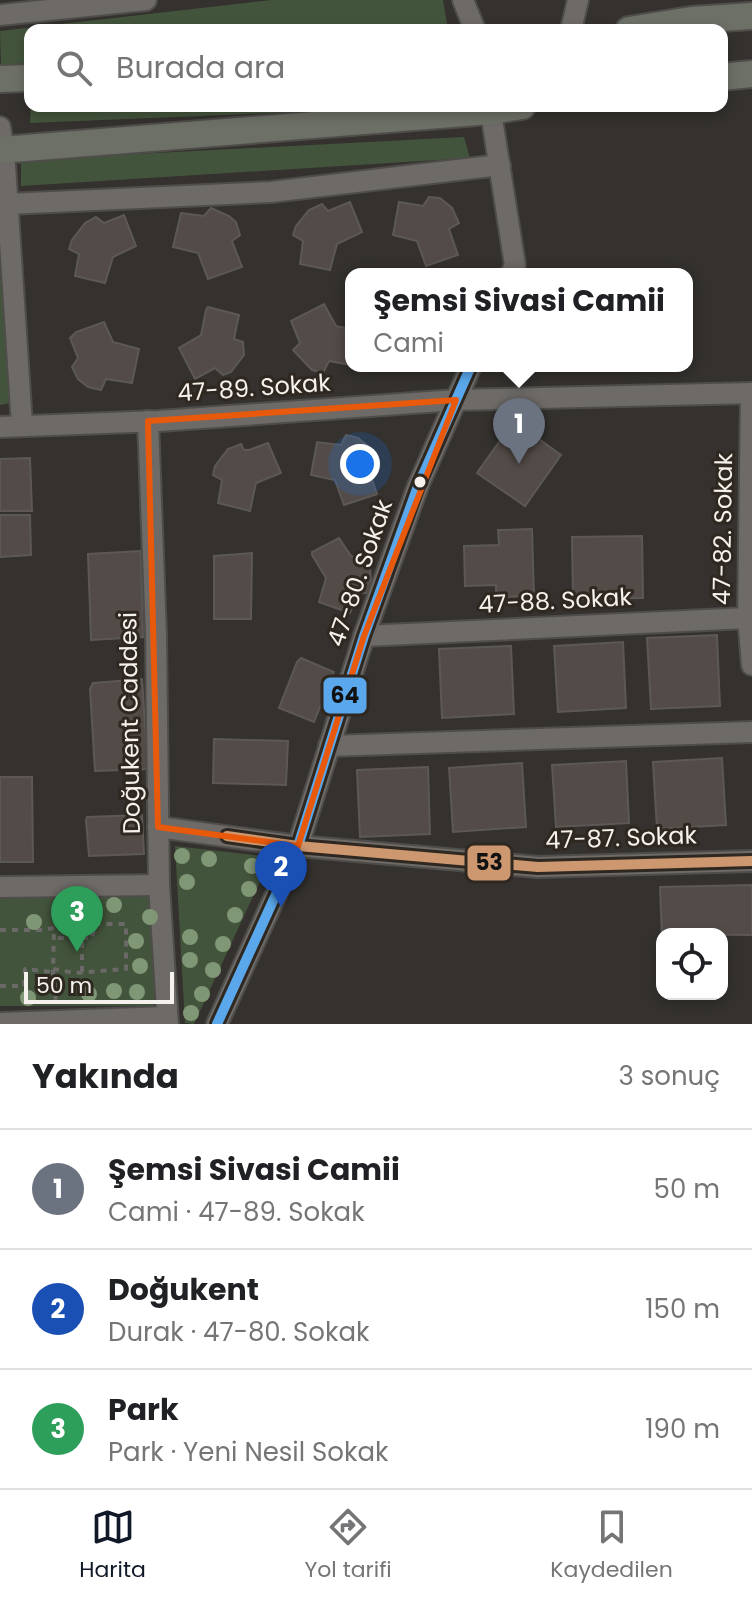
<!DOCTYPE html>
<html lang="tr">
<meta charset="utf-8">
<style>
body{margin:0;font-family:Poppins,sans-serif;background:#f6f6f6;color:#202124}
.controls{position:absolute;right:24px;bottom:24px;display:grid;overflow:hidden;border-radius:16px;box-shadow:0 4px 12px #0003}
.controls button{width:72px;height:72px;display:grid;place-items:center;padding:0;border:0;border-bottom:2px solid #e0e0e0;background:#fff;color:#202124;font:40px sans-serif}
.scale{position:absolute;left:24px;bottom:20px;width:150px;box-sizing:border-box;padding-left:8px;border:4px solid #f5f1ec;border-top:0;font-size:22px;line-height:28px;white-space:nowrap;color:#f5f1ec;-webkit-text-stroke:6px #2e2821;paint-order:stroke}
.you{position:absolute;left:360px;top:464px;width:28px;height:28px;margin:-20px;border:6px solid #fff;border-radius:50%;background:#1a73e8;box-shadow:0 0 0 12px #1a73e833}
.badge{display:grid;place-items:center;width:52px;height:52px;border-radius:50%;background:#111827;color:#fff;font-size:26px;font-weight:700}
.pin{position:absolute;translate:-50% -66px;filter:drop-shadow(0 2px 4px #0008)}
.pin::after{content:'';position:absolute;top:42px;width:28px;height:24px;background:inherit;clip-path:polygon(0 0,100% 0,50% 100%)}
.popup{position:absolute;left:345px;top:268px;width:348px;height:104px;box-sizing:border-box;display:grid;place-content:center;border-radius:16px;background:#fff;filter:drop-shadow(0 2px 6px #0005);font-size:26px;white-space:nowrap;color:#757577}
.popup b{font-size:30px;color:#202124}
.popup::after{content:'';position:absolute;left:50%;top:100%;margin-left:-16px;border:16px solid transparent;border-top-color:#fff}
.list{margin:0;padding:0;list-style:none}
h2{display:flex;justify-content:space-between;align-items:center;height:104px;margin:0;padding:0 32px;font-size:34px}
h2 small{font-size:26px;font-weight:400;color:#757577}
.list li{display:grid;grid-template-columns:52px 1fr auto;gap:24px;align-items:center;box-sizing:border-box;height:120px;padding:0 32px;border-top:2px solid #e0e0e0}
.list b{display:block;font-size:30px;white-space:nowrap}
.list p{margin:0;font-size:26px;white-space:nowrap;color:#757577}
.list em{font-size:26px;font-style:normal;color:#757577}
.icon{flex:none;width:44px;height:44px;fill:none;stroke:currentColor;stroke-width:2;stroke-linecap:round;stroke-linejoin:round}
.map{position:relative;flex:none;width:752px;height:1024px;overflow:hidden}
.search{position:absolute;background:#fff;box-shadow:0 4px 12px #0003;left:24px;right:24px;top:24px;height:88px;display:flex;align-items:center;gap:20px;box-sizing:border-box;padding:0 28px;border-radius:16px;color:#757577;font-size:30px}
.sheet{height:464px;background:#fff}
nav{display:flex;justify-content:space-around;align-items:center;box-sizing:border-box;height:112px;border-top:2px solid #e0e0e0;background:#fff;font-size:22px;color:#757577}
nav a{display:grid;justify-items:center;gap:4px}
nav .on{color:#111827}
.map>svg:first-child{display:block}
.green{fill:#43543c}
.building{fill:#534b47;stroke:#5c5856;stroke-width:2}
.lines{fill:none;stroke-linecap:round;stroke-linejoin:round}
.minor-casing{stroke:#4f4d4a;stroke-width:24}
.major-casing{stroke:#4f4d4a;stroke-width:30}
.path{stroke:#6b6967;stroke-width:4;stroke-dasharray:6 6;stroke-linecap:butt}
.minor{stroke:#6d6a67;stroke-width:20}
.major{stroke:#6d7066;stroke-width:26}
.bus-1-casing{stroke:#2e2821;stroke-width:16}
.bus-2-casing{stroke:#2e2821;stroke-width:16}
.bus-1{stroke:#5aa8eb;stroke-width:10}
.bus-2{stroke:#cd976f;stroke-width:10}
.tree{fill:#809776}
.marked{fill:none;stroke:#e8590c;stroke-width:6;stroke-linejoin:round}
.bus-dot{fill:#f5f1ec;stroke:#2e2821;stroke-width:3}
.labels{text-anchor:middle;stroke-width:6;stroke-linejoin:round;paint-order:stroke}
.street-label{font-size:24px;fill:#f5f1ec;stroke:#2e2821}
.line-badge{stroke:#2e2821;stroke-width:3}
.pale-badge-label{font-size:22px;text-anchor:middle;font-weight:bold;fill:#111}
</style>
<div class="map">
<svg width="752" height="1024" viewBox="0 0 752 1024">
<rect width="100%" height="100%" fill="#34312e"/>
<g class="green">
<polygon points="271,0 443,0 448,30 30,30 30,63 1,65 0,31"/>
<polygon points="31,106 443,106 30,123"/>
<polygon points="464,137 470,158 21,186 21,160"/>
<polygon points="0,155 11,403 0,405"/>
<polygon points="175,846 262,856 269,862 194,1024 185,1023"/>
<polygon points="154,896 154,1006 0,1006 0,898"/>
</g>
<g class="building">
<polygon points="429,197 440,198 452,208 459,223 449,229 458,255 426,266 417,241 393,235 399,202 423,206"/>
<polygon points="350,202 362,232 337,244 330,270 300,264 303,241 293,235 296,226 309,210 322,204 328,211"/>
<polygon points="211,208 229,216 236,222 240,235 232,241 242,267 208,279 198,253 173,247 181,213 204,216"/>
<polygon points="124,215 136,246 113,257 105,283 75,276 79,254 69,249 72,240 85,223 96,217 104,223"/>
<polygon points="324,304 336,326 351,329 351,365 329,361 323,373 312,370 293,350 300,343 291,321"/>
<polygon points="208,307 239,315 234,339 243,342 244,355 231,372 223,375 215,368 195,379 179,348 201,335 206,310"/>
<polygon points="104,322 113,342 139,349 132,383 106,379 101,390 88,387 78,379 72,367 78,358 70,338 76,332"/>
<polygon points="514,421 561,455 525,506 477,473"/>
<polygon points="346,435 358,438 373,450 377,462 369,471 377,494 344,505 335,480 311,475 317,442 341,445"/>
<polygon points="268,443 281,473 256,483 250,511 218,503 222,480 213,475 215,466 228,449 241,444 244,450 249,450"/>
<polygon points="30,458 32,511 0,511 0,459"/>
<polygon points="0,515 30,515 31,555 0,557"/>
<polygon points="532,529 534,596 496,597 496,585 465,586 464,546 499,545 498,530"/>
<polygon points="642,536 643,598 573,599 572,537"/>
<polygon points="339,538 351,556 354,557 359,553 370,564 371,588 368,593 358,593 350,613 319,602 326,578 312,555 312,552"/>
<polygon points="141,551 143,637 91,640 88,554"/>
<polygon points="252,553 251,619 214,619 214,556"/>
<polygon points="717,635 720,706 651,709 647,638"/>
<polygon points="623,642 626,708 558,712 554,646"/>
<polygon points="511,646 514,714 442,718 439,649"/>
<polygon points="301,658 334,672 314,722 279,708 297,662"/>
<polygon points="142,679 148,769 95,771 90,689 93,683"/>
<polygon points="214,739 288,741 286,785 213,783"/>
<polygon points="722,758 726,825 657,829 653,762"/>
<polygon points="626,761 629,823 556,827 552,765"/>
<polygon points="522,763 526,827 453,832 449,768"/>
<polygon points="428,767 430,834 360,837 357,770"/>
<polygon points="0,777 32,777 33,862 0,862"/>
<polygon points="142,815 144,854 89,856 86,820 87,817"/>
<polygon points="752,885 752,935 662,934 662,937 660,887"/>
</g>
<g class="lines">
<g class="minor-casing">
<g id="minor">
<polyline points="463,0 475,30"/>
<polyline points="0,15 146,0"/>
<polyline points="571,30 578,0"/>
<polyline points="490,106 515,265 511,274"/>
<polyline points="0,127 4,150 22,425"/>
<polyline points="7,204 271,192 500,165"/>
<polyline points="751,393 748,618 752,665"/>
<polyline points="148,421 156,635 159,885 168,1024"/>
<polyline points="0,427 159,421 456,400 752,393"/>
<polyline points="364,636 748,618"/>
<polyline points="329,746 752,732"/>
<polyline points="158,827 298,846 538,867 752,861"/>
<polyline points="0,887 159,885"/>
<polyline points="0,1023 167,1017"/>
<polyline points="217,1024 298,846 364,636 418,486 471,366"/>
</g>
</g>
<g class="major-casing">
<g id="major">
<polyline points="629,30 691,20 752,16"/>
<polyline points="722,77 752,74"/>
<polyline points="0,79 30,78"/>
<polyline points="0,150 490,111 522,106"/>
</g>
</g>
<g class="path">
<polyline points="0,930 42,930 54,928 53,972 56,1002"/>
<polyline points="53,969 75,973 126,969 126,924 95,924 92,938 54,938"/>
<polyline points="82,972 82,939"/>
<polyline points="0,986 24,986 25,969 53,972"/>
</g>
<use href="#minor" class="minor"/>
<use href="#major" class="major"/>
<g class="bus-1-casing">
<polyline id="bus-1" points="217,1024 298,846 364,636 418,486 471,366"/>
</g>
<g class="bus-2-casing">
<polyline id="bus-2" points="227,836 298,846 538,867 752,861"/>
</g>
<use href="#bus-1" class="bus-1"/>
<use href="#bus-2" class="bus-2"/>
</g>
<g class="tree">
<circle cx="182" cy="856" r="8"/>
<circle cx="209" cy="859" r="8"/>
<circle cx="252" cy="866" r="8"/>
<circle cx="187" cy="882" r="8"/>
<circle cx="249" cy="889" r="8"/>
<circle cx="114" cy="905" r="8"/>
<circle cx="84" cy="909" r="8"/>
<circle cx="62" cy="910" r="8"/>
<circle cx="235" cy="915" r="8"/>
<circle cx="150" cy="917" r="8"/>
<circle cx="34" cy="922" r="8"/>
<circle cx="190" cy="937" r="8"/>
<circle cx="136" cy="941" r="8"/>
<circle cx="223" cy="944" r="8"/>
<circle cx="190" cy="960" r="8"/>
<circle cx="140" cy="966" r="8"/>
<circle cx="213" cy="970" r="8"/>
<circle cx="114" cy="991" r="8"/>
<circle cx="137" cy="992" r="8"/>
<circle cx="89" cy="994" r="8"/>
<circle cx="202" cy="994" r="8"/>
<circle cx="28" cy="998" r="8"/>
<circle cx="191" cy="1013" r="8"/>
</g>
<path class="marked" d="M456,400L364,636L298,846L158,827L148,421Z"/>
<circle class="bus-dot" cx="420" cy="482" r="7"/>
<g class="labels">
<g class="street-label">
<text transform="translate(254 388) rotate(-4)" y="8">47-89. Sokak</text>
<text transform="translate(723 529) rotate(-89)" y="8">47-82. Sokak</text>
<text transform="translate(360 573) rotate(-71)" y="8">47-80. Sokak</text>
<text transform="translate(555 601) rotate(-3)" y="8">47-88. Sokak</text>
<text transform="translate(130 723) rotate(-91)" y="8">Doğukent Caddesi</text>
<text transform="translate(621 838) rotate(-2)" y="8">47-87. Sokak</text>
</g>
</g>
<g class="line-badge">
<rect x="322" y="676" width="46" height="39" rx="8" fill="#5aa8eb"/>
<rect x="466" y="844" width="46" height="38" rx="8" fill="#cd976f"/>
</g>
<g class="pale-badge-label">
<text x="345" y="703">64</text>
<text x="489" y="870">53</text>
</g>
</svg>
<div class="controls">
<button><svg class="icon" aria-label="locate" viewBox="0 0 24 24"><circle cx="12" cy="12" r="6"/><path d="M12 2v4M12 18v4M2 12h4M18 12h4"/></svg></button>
</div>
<div class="scale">50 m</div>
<div class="you"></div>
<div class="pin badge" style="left:519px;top:464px;background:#6b7280">1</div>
<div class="popup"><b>Şemsi Sivasi Camii</b>Cami</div>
<div class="pin badge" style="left:281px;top:907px;background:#1a4fb4">2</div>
<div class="pin badge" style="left:77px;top:952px;background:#2e9e5b">3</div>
<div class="search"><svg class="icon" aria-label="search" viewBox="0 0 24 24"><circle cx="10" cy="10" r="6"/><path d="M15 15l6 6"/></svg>Burada ara</div>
</div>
<section class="sheet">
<h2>Yakında<small>3 sonuç</small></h2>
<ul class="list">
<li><span class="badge" style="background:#6b7280">1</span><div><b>Şemsi Sivasi Camii</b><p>Cami · 47-89. Sokak</p></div><em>50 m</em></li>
<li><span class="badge" style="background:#1a4fb4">2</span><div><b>Doğukent</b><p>Durak · 47-80. Sokak</p></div><em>150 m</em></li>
<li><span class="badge" style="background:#2e9e5b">3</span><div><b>Park</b><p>Park · Yeni Nesil Sokak</p></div><em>190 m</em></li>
</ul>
</section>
<nav>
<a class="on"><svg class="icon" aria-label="map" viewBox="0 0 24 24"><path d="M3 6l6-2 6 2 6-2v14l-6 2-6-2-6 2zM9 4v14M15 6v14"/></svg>Harita</a>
<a><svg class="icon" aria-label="directions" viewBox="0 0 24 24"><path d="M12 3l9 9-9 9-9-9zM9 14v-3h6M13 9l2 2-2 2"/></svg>Yol tarifi</a>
<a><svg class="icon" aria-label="saved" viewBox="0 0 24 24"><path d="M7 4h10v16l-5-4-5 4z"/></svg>Kaydedilen</a>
</nav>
